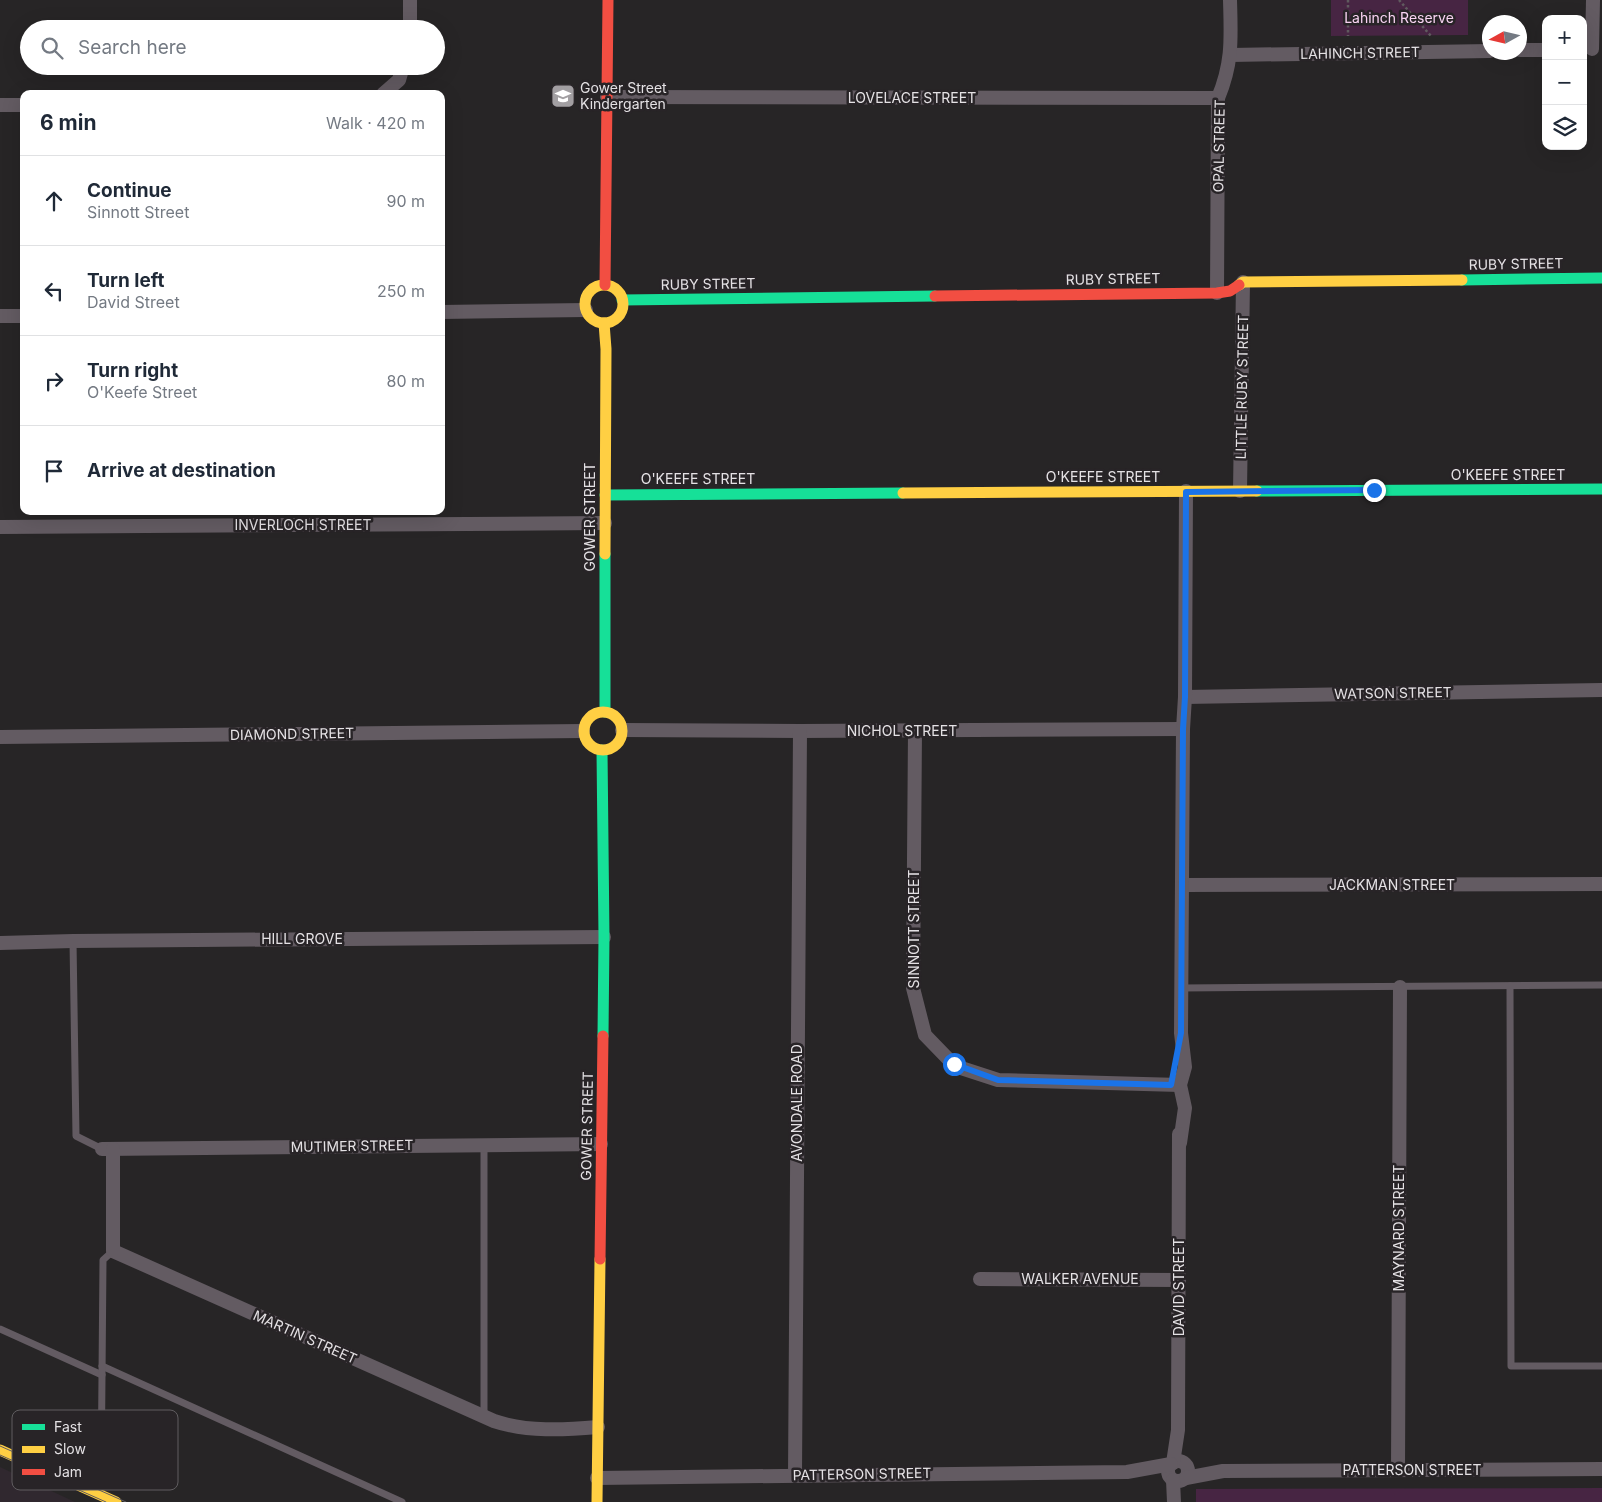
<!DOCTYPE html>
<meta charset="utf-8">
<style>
body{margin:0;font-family:Inter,sans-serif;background:#f6f6f7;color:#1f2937}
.controls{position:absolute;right:15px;top:15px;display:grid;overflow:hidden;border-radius:10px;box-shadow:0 5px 20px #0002}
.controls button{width:45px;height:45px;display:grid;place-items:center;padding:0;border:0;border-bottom:1px solid #e0e1e3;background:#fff;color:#1f2937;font:25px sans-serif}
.compass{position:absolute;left:1482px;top:15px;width:45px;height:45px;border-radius:50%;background:#fff;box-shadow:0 5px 20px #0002;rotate:262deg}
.stop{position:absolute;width:15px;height:15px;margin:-11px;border:4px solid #1a73e8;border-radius:50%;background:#fff}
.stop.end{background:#1a73e8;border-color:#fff;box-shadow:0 1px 5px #0008}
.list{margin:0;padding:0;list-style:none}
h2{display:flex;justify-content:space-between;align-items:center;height:65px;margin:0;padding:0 20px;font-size:21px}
h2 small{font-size:16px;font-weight:400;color:#747a83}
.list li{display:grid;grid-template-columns:32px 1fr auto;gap:15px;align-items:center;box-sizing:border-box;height:90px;padding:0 20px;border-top:1px solid #e0e1e3}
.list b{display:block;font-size:19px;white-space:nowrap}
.list p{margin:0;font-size:16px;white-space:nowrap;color:#747a83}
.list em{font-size:16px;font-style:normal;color:#747a83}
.icon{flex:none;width:28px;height:28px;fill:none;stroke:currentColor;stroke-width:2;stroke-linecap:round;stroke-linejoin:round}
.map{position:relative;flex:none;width:1602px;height:1502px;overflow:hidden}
.search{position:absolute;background:#fff;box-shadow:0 5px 20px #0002;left:20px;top:20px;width:425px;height:55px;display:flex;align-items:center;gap:12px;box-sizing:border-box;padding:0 18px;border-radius:28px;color:#747a83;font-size:19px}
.panel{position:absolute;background:#fff;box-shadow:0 5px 20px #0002;left:20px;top:90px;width:425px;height:425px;border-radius:10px}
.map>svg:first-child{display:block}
.built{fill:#30282f}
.green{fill:#472543}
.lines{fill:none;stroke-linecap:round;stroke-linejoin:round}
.path{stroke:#605b5f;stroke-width:2.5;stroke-dasharray:2.5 2.5;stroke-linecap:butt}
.lane{stroke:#635b62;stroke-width:7}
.street{stroke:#635b62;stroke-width:14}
.fast{stroke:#16e098;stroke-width:11}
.slow{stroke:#ffcf43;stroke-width:11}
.jam{stroke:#f24e42;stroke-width:11}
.tram{stroke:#605c5f;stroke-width:1}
.route{stroke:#1a73e8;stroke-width:6}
.labels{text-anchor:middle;stroke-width:5;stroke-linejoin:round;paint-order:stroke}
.park-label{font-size:14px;fill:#f9d4f3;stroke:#282427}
.street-label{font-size:14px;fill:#e4e1e4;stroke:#282427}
.poi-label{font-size:14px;fill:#e4e1e4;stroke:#282427;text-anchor:start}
.key{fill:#282427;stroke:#605d60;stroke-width:1}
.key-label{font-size:14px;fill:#e4e1e4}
</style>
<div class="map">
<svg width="1602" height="1502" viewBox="0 0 1602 1502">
<rect width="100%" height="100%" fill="#272526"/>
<polygon class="built" points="0,1467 75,1502 0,1502"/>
<g class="green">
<polygon points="1331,0 1468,0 1468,35 1331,36"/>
<polygon points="1196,1489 1602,1488 1602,1502 1196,1502"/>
</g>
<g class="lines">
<g class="path">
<polyline points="1348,0 1348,36"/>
<polyline points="1399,0 1431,36"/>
</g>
<g class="lane">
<polyline points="73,941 76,1136 102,1149"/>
<polyline points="1510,986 1511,1366 1602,1366"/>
<polyline points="1182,988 1602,985"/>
<polyline points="0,1329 102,1375"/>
<polyline points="102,1366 402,1502"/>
<polyline points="484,1416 484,1145"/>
<polyline points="101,1492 103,1260 113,1251"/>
</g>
<g class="street">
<polyline points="410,29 410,0"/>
<polyline points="1592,49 1593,0"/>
<polyline points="1520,50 1546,50"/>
<polyline points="1231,55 1490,51"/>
<polyline points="383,94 399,80 403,66"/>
<polyline points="607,97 1218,98"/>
<polyline points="0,105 24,105"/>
<path d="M1217,293L1218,98C1233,62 1231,38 1230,0"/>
<polyline points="441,312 586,310"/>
<polyline points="0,316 24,316"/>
<polyline points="1240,491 1243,282"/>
<polyline points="0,527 605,523"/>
<polyline points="1185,697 1602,690"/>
<polyline points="622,730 800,731 1183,729"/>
<polyline points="915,731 913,988 925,1035 955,1066 998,1080 1180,1085"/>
<polyline points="0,737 583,731"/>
<polyline points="1182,885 1602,884"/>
<polyline points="0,943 73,941 604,937"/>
<polyline points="1180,1143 1185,1108 1180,1085 1185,1067 1181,1033 1183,729 1185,697 1186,491"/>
<polyline points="102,1149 601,1144"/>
<path d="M113,1149V1251L494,1421C527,1432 564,1430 598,1427"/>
<polyline points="980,1279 1179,1280"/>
<circle cx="1178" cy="1471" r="10"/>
<polyline points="1173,1463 1178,1430 1179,1134"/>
<polyline points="1398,1470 1400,987"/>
<polyline points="795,1475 800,731"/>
<polyline points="597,1478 1127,1472 1171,1464"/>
<polyline points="1186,1478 1223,1471 1602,1469"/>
<polyline points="1173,1480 1174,1502"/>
</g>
<g class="fast">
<polyline points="1462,280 1602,278"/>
<polyline points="622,300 935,296"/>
<polyline points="1257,491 1602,489"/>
<polyline points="605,495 903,493"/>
<polyline points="605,712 605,554"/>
<polyline points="602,750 604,937 603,1036"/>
</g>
<g class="slow">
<polyline points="1239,285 1243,282 1462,280"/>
<circle cx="604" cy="304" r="19"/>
<polyline points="604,323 606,349 605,554"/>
<polyline points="903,493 1257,491"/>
<circle cx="603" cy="731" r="19"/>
<polyline points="0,1450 116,1502"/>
<polyline points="597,1502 600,1259"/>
</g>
<g class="jam">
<polyline points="605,285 608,0"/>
<polyline points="935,296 1217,293 1230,291 1239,285"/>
<polyline points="600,1259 603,1036"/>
</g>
<g class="tram">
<polyline points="0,1446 126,1502"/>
<polyline points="0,1455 106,1502"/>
</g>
</g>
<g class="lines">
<polyline class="route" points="954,1064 998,1080 1171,1085 1181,1033 1183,729 1185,697 1186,492 1374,490"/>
</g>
<defs>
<g id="school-square" transform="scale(1.25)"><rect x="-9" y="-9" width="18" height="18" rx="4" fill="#a29fa2" stroke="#282427"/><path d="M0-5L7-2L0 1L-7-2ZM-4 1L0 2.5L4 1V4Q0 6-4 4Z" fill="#fff"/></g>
</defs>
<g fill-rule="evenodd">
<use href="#school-square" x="563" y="96"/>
</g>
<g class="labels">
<g class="park-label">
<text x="1399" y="23">Lahinch Reserve</text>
</g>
<g class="street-label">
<text transform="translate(1360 53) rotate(-1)" y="5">LAHINCH STREET</text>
<text x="912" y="103">LOVELACE STREET</text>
<text transform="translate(1219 146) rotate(-89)" y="5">OPAL STREET</text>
<text transform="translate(1516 264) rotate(-1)" y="5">RUBY STREET</text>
<text transform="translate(1113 279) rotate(-1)" y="5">RUBY STREET</text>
<text transform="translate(708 284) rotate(-1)" y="5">RUBY STREET</text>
<text transform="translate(1242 387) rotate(-89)" y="5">LITTLE RUBY STREET</text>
<text x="1508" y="480">O'KEEFE STREET</text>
<text x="1103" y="482">O'KEEFE STREET</text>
<text x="698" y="484">O'KEEFE STREET</text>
<text transform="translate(590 517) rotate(-90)" y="5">GOWER STREET</text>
<text x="303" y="530">INVERLOCH STREET</text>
<text transform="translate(1393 693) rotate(-1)" y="5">WATSON STREET</text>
<text x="902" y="736">NICHOL STREET</text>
<text transform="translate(292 734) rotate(-1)" y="5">DIAMOND STREET</text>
<text x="1392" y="890">JACKMAN STREET</text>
<text transform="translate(914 929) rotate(-90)" y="5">SINNOTT STREET</text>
<text x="302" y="944">HILL GROVE</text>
<text transform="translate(797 1103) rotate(-90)" y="5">AVONDALE ROAD</text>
<text transform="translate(587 1126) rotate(-89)" y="5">GOWER STREET</text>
<text transform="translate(352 1146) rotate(-1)" y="5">MUTIMER STREET</text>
<text transform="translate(1399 1228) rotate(-90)" y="5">MAYNARD STREET</text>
<text x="1080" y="1284">WALKER AVENUE</text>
<text transform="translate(1179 1287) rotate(-90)" y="5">DAVID STREET</text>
<text transform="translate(305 1337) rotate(24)" y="5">MARTIN STREET</text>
<text x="1412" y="1475">PATTERSON STREET</text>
<text transform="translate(862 1474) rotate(-1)" y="5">PATTERSON STREET</text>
</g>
<g class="poi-label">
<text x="580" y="93">Gower Street<tspan x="580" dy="16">Kindergarten</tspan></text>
</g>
</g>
<rect x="12" y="1410" width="166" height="80" rx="8" class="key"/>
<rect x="22" y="1424" width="23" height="6" fill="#16e098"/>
<rect x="22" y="1446" width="23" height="7" fill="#ffcf43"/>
<rect x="22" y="1469" width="23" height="6" fill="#f24e42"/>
<g class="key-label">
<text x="54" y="1432">Fast</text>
<text x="54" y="1454">Slow</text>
<text x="54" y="1477">Jam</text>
</g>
</svg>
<div class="controls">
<button>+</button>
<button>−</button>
<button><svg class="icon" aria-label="layers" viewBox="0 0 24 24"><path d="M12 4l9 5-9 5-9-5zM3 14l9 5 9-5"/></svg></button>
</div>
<svg class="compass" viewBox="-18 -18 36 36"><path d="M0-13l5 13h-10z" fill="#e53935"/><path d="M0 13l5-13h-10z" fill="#747a83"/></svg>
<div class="stop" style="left:954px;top:1064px"></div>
<div class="stop end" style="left:1374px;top:490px"></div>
<div class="search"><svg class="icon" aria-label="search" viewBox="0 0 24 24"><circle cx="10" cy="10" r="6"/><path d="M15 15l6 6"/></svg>Search here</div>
<section class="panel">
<h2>6 min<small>Walk · 420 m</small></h2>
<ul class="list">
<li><svg class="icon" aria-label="ahead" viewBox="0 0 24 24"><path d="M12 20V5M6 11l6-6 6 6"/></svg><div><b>Continue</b><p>Sinnott Street</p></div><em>90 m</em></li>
<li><svg class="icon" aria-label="left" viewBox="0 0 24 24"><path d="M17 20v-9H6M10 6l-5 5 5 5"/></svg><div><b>Turn left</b><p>David Street</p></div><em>250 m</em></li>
<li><svg class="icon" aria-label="right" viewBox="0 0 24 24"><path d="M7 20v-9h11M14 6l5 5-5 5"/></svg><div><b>Turn right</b><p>O'Keefe Street</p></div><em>80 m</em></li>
<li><svg class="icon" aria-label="arrive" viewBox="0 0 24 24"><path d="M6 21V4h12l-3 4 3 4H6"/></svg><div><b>Arrive at destination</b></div></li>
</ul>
</section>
</div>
